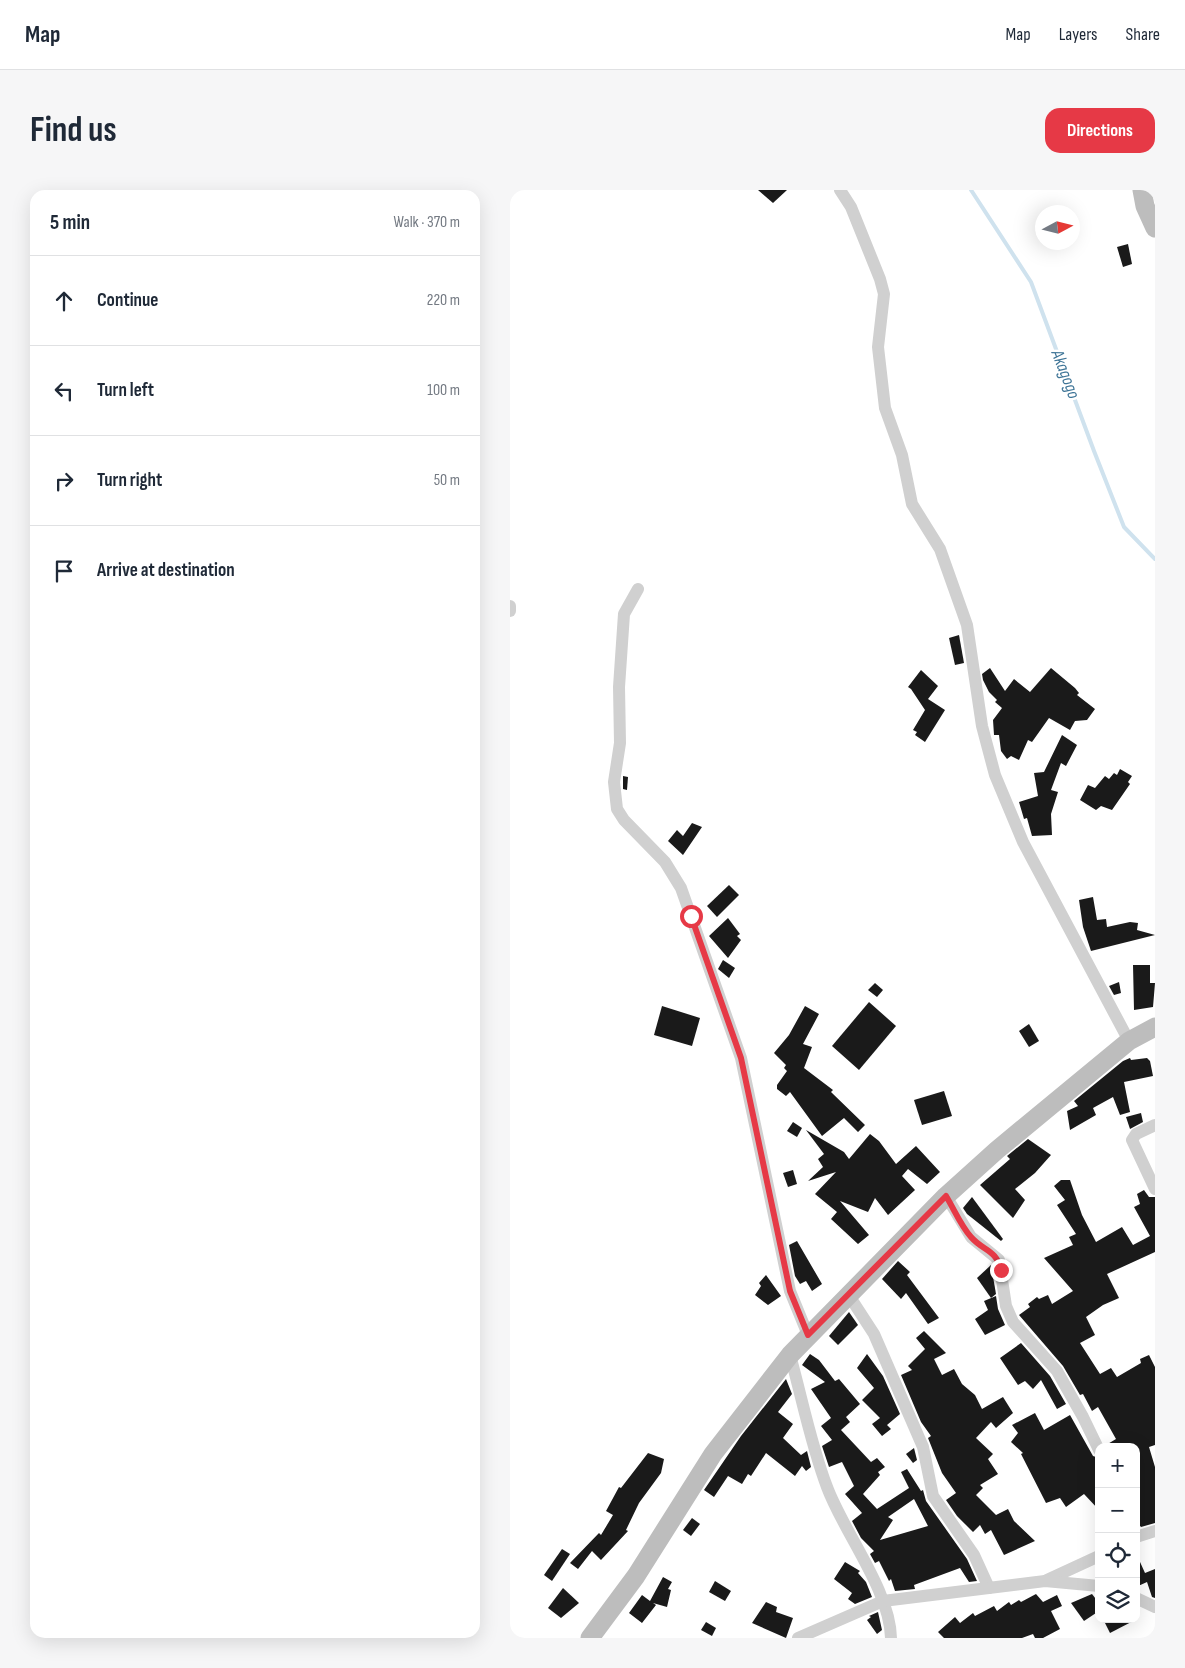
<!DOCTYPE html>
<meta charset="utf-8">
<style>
body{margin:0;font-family:"Sofia Sans Condensed",sans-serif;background:#f6f6f7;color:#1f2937}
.controls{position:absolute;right:15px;bottom:15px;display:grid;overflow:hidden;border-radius:10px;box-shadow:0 5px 20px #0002}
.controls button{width:45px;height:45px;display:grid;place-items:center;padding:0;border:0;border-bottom:1px solid #e0e1e3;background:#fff;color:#1f2937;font:25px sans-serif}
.compass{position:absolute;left:525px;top:15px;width:45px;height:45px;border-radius:50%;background:#fff;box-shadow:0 5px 20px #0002;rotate:83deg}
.stop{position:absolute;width:15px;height:15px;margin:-11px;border:4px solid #e63946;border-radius:50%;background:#fff}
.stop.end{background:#e63946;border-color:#fff;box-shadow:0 1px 5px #0008}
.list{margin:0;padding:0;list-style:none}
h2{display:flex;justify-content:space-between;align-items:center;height:65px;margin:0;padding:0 20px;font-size:21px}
h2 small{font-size:16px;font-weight:400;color:#747a83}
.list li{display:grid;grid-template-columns:32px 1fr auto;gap:15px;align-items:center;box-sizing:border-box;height:90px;padding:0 20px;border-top:1px solid #e0e1e3}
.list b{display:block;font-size:19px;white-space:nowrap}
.list em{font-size:16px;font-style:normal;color:#747a83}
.icon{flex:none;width:28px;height:28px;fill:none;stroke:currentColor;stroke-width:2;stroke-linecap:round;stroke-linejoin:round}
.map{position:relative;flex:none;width:645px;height:1448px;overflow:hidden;border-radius:15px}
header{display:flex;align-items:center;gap:30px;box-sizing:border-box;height:70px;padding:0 25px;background:#fff;border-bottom:1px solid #e0e1e3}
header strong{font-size:24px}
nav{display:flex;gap:28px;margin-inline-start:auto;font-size:18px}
.intro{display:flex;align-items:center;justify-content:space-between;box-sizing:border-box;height:120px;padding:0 30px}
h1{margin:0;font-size:35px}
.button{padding:12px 22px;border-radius:15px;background:#e63946;color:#fff;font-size:18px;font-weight:700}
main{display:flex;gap:30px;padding:0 30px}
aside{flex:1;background:#fff;border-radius:15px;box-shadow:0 5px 20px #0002}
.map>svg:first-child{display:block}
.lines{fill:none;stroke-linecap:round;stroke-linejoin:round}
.stream{stroke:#cfe2ee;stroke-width:4}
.building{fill:#1a1a1a;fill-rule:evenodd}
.street{stroke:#d0d0d0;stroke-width:12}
.secondary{stroke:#bdbdbd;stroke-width:19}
.route{stroke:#e63946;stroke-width:6}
.labels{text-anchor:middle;stroke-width:5;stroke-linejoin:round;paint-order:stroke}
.water-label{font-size:18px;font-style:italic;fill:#3f7597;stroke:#fff}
</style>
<header>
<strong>Map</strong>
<nav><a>Map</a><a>Layers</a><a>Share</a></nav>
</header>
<div class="intro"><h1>Find us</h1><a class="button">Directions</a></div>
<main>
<aside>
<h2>5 min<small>Walk · 370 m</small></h2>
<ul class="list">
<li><svg class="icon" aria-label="ahead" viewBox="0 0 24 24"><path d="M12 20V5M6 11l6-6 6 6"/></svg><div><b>Continue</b></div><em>220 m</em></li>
<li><svg class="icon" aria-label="left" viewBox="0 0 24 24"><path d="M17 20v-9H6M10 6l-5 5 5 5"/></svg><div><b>Turn left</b></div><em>100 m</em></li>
<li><svg class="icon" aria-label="right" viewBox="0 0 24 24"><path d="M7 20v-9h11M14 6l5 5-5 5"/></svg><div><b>Turn right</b></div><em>50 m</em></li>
<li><svg class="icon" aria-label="arrive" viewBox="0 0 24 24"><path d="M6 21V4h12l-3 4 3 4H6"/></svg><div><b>Arrive at destination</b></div></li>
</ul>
</aside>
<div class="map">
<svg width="645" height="1448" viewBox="0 0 645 1448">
<rect width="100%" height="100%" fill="#fff"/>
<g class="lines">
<polyline class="stream" points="461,0 521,92 584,261 614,337 645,369"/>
</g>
<g class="building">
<polygon points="248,0 277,0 263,13"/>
<polygon points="618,54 622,74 613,77 607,57"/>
<polygon points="449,445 454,473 445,475 439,448"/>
<polygon points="480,478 495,501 504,489 520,502 541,478 565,498 569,503 567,505 585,519 577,530 565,531 560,540 539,528 522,552 518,550 509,570 501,566 497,569 491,561 489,545 484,545 483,530 492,518 485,512 487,510 479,502 473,490 472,484"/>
<polygon points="411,480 428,496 418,509 435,520 415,552 405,545 407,542 403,540 415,520 401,499 404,501 398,497"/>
<polygon points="552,545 567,555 556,576 551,573 541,600 548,602 541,624 542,645 522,646 517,628 514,629 509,612 528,606 524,583 534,582"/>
<polygon points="610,579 622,586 618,592 620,594 602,620 591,616 586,620 570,610 578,595 585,598 595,586 599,589 604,583 607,585"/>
<polygon points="113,586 118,587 117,600 113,599"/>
<polygon points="182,633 192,637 173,665 158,651 167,640 173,646"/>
<polygon points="219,695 229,705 207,727 197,716"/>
<polygon points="583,707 587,730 596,729 597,737 620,732 628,733 627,740 645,745 581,761 573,737 569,710"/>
<polygon points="218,728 230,744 227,746 231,750 218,768 199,746"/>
<polygon points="213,770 225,778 219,788 208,779"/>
<polygon points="623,775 640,775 640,793 645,793 643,817 624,820"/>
<polygon points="609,792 611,803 604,805 599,796"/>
<polygon points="365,793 373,800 367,807 358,800"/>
<polygon points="359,812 386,836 349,880 322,856"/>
<polygon points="152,816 190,828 182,856 144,845"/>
<polygon points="295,816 309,824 293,854 302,857 294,878 323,900 321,902 355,935 348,942 334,928 312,946 280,902 276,906 267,899 267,895 277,881 274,878 276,875 264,863 279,845"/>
<polygon points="519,834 529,851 519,857 509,841"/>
<polygon points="620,868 621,870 637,868 640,871 643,886 614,892 620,922 610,925 603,907 583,918 586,925 560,940 557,921 568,916 564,911 613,871"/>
<polygon points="434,901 442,926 412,935 404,910"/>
<polygon points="631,923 633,932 620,939 616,927"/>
<polygon points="283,932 292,938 287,947 277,941"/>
<polygon points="296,940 334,962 339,969 360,944 369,951 386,974 406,956 430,982 417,994 398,979 392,986 405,1000 378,1025 365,1008 358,1022 330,1011 359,1045 348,1054 321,1029 327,1022 305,1004 326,982 298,991 313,977 308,969 314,964"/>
<polygon points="518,949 541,965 525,983 505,999 515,1010 503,1028 470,995 500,969 497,966"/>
<polygon points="283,980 287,994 278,997 273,983"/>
<polygon points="551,990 560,990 572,1025 586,1052 612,1037 623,1055 640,1046 624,1017 630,1014 627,1004 634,1000 639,1007 645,1007 645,1062 597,1084 609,1108 593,1115 576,1127 585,1145 570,1153 590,1184 601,1178 607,1187 631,1173 630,1169 639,1165 645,1177 645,1255 639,1257 645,1277 645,1333 631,1337 626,1331 626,1257 596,1257 596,1255 606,1249 588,1217 582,1221 573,1204 570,1205 553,1176 509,1125 520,1117 518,1114 527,1107 529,1109 538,1105 542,1114 563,1101 534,1068 563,1055 559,1047 566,1044 547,1015 555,1010 544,996"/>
<polygon points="462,1007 493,1049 491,1051 457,1024 453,1018"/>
<polygon points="287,1051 312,1094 302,1101 296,1091 290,1094 285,1086 279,1055"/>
<polygon points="388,1071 400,1082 397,1085 429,1128 418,1134 396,1103 391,1109 372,1089"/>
<polygon points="481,1075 486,1104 481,1108 467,1088"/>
<polygon points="256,1085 271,1106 258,1115 245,1105 251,1096 249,1093"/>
<polygon points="486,1106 488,1119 495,1135 475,1145 465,1129 478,1120 474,1111"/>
<polygon points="339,1122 348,1135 328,1155 319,1146"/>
<polygon points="414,1141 436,1163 424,1169 432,1185 444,1179 452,1194 465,1205 472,1219 493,1207 503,1223 486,1238 481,1232 466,1248 483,1264 478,1269 488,1284 470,1295 473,1298 466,1305 486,1325 498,1319 504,1331 525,1351 494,1365 481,1340 475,1344 470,1335 463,1342 447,1326 436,1310 446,1303 432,1283 418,1248 421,1246 411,1232 391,1185 402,1180 398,1176 415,1159 406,1148"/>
<polygon points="511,1153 540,1186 556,1214 547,1219 531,1190 523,1199 515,1191 508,1195 490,1168"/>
<path d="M300,1164L309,1170L325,1191L329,1189L350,1214L336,1227L340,1232L331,1240L361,1272L367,1268L375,1277L368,1282L370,1285L353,1304L367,1319L399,1298L391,1282L397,1279L411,1301L413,1300L416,1311L457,1369L467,1391L459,1392L450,1378L404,1395L405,1399L385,1401L381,1389L379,1391L369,1371L365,1373L360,1364L364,1361L351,1348L342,1331L352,1323L335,1304L344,1296L332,1272L319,1277L312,1256L322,1250L311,1236L321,1228L301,1199L315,1192L292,1175ZM404,1309L418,1336L370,1350L383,1330L378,1327Z"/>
<polygon points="357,1164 373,1186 390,1224 377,1235 381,1239 372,1246 362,1234 370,1228 352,1210 364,1198 347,1178"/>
<polygon points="276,1189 282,1204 268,1222 283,1234 273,1248 291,1265 297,1261 301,1277 296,1281 292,1276 285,1286 256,1263 241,1286 238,1284 232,1294 218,1286 204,1307 194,1300 231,1246"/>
<polygon points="525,1223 534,1240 560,1225 583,1266 589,1268 589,1320 574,1304 556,1317 550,1308 536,1313 511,1264 513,1263 501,1252 508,1243 502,1235"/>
<polygon points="404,1258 407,1270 403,1273 396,1264"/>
<polygon points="138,1263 154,1269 151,1283 129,1313 116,1340 118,1341 91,1370 82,1361 68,1379 60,1373 89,1343 91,1345 103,1325 96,1321 109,1297 111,1298"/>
<polygon points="182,1328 190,1334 181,1346 173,1340"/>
<polygon points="52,1359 60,1364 42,1391 34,1385"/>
<polygon points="626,1363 635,1383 645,1379 645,1408 642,1407 637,1392 626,1397"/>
<polygon points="335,1372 350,1381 348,1383 356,1392 362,1407 345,1414 338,1409 342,1403 324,1389"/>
<polygon points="153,1387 162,1392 158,1399 161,1400 157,1417 143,1413 146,1415 132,1433 119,1423 132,1405 140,1411"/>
<polygon points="205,1391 221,1401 215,1411 199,1402"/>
<polygon points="53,1398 69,1413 51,1428 38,1418"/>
<polygon points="526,1404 533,1412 547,1405 552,1416 541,1421 550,1439 533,1448 525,1448 523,1444 512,1448 434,1448 428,1442 445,1427 450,1433 463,1423 465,1426 484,1416 487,1421 499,1412 501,1415 509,1410 511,1412"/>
<polygon points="582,1404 589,1413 589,1421 574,1431 561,1413"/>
<polygon points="256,1412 267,1417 266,1422 283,1428 276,1448 242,1433"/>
<polygon points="368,1422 372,1440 367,1444 357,1430 361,1427 359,1426"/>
<polygon points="593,1429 627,1429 600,1443"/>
<polygon points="196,1432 206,1438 202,1446 191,1440"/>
</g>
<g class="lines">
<g class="street">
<polyline points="330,0 341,17 370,89 374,104 368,157 375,218 392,265 402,314 430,359 457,435 472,536 485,585 513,652 619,851"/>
<polyline points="128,399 114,424 109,497 110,553 104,592 107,619 114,630 155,672 171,698 231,868 280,1101 298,1145"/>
<polyline points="0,416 0,421"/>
<polyline points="645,935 626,944 622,950 645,999"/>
<polyline points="436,1006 461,1047 489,1070 496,1116 503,1132 547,1181 573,1227 589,1260"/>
<polyline points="338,1104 364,1144 413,1257 423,1306 464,1365 479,1398"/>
<path d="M280,1165C292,1208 301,1255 317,1297C334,1343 380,1400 381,1448"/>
<polyline points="626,1347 645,1341"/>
<polyline points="537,1390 589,1366"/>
<polyline points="626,1408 645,1417"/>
<polyline points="288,1448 373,1411 535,1391 589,1396"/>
</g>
<g class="secondary">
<polyline points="632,0 635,16 645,38"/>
<polyline points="80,1448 126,1386 203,1264 280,1165 436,1006 487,960 619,851 645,837"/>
</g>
</g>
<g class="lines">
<path class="route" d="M181,726L231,868L280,1101L298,1145L436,1006C444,1019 451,1036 461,1047C473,1061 486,1059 491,1080"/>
</g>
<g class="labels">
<g class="water-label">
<text transform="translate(556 184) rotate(69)" y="6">Akagogo</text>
</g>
</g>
</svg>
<div class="controls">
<button>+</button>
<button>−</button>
<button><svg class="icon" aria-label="locate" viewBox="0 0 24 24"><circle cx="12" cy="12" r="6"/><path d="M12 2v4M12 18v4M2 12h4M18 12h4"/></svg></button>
<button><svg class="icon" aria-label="layers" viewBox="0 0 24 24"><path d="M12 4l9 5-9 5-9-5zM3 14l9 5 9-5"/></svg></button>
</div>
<svg class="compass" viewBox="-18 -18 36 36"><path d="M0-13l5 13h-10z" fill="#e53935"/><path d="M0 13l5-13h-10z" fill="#747a83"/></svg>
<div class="stop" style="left:181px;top:726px"></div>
<div class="stop end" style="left:491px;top:1080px"></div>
</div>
</main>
